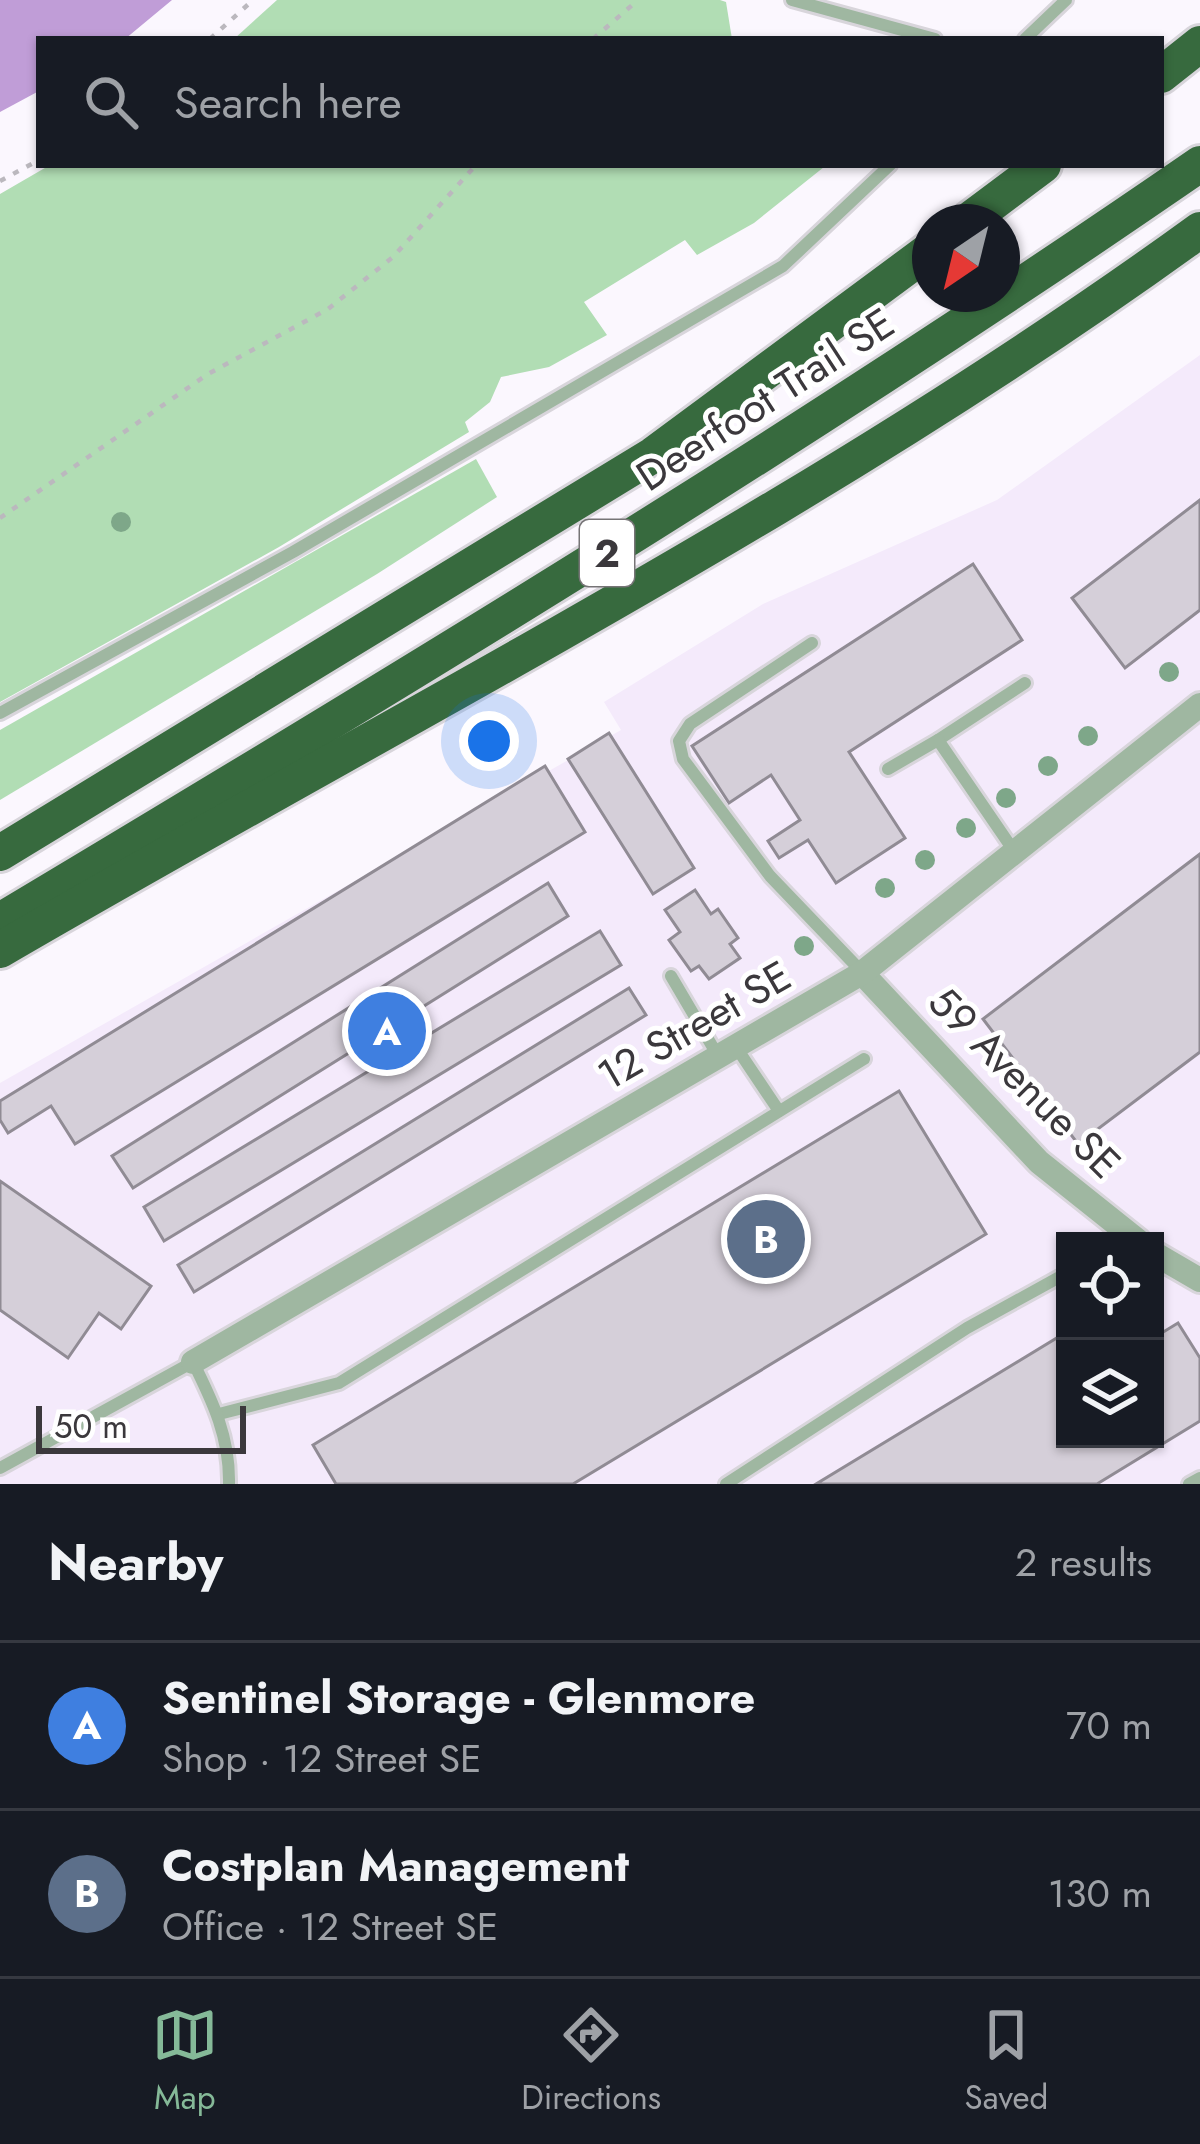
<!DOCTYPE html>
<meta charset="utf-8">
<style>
body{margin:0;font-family:Jost,sans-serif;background:#20242c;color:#f1f3f6}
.controls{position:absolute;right:36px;bottom:36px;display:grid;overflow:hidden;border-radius:0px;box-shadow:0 3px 9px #0004}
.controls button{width:108px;height:108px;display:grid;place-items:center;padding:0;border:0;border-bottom:3px solid #363941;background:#171b24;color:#f1f3f6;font:60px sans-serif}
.compass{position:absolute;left:912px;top:204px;width:108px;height:108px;border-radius:50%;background:#171b24;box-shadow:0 3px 9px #0004;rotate:215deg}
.scale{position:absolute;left:36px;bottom:30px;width:210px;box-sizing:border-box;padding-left:12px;border:6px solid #3b383c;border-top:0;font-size:33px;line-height:42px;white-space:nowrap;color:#3b383c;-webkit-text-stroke:9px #fff;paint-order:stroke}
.you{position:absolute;left:489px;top:741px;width:42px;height:42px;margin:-30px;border:9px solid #fff;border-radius:50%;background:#1a73e8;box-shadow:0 0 0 18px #1a73e833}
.badge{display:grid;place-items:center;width:78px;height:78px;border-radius:50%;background:#85b998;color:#fff;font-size:39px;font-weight:700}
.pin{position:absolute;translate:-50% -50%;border:6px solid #fff;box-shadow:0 3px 12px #0006}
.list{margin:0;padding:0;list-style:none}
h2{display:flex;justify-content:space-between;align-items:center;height:156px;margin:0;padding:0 48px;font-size:51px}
h2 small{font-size:39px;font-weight:400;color:#9ea1a6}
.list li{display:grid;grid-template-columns:78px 1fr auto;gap:36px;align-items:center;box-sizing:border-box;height:168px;padding:0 48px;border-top:3px solid #363941}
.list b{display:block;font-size:45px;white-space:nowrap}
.list p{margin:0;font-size:39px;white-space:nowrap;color:#9ea1a6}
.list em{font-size:39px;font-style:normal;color:#9ea1a6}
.icon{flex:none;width:66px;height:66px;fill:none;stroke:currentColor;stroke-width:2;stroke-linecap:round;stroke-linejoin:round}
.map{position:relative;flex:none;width:1200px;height:1484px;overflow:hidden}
.search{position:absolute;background:#171b24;box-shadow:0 3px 9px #0004;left:36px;right:36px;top:36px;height:132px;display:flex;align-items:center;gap:30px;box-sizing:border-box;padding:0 42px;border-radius:0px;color:#9ea1a6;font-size:45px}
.sheet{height:492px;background:#171b24}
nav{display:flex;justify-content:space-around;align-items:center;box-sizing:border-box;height:168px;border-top:3px solid #363941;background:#171b24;font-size:33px;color:#9ea1a6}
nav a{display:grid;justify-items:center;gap:6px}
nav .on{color:#85b998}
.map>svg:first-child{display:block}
.built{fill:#f4eafb;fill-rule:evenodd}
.green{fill:#b1ddb4}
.water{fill:#c09dd7}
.building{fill:#d5cfd9;stroke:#908b94;stroke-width:3}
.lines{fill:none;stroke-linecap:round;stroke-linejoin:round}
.lane-casing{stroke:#d8d5db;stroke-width:18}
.street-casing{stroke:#d8d5db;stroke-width:30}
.highway-casing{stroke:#d8d5db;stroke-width:42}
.path{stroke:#bbb8be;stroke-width:4.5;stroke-dasharray:6 9;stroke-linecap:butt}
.lane{stroke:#9fb7a1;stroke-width:12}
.street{stroke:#9fb7a1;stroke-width:24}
.highway{stroke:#376a3e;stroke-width:36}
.tree{fill:#7ea789}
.labels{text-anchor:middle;stroke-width:10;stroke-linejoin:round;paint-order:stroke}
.shield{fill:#fff;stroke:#767476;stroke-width:3}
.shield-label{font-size:39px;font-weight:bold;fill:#3b383c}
.street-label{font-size:42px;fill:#3b383c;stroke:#fff}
</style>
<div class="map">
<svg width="1200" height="1484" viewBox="0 0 1200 1484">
<rect width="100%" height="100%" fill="#fbf7fe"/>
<path class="built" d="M1200,355V1484H0V1083L621,730L604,702L763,604L997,500ZM1065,1241H1155V1439H1065Z"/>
<g class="green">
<polygon points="277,0 720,0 726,2 732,39 234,39"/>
<polygon points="50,165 823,165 824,167 754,223 697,255 685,240 584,302 607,335 549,367 501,377 490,402 465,422 469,432 279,547 0,702 0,194"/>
<polygon points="476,459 497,497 377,574 0,800 0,730"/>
</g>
<polygon class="water" points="0,0 172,0 125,39 39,39 39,91 0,112"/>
<g class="building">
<polygon points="1200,500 1200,610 1125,668 1072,598"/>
<polygon points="973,564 1022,640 849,752 905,838 836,883 808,840 779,858 768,841 800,820 771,775 729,803 692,746"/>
<polygon points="609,733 694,868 653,894 568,759"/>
<polygon points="545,766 585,832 75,1144 51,1106 8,1133 0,1120 0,1101"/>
<polygon points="1200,854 1200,1052 1078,1144 983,1019"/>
<polygon points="548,883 568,916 133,1188 112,1156"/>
<polygon points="695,890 711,914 718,909 738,938 730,944 740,958 709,979 699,966 691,971 669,940 680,932 665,910"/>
<polygon points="600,931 621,965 164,1241 144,1207"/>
<polygon points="629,988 646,1015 194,1292 178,1265"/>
<polygon points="899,1091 986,1234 573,1484 336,1484 313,1445"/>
<polygon points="0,1181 151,1286 121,1329 99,1313 68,1358 0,1310"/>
<polygon points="1178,1323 1200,1358 1200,1421 1097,1484 816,1484 1065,1333 1065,1439 1155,1439 1155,1337"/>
</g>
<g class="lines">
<g class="lane-casing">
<g id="lane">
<polyline points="792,0 935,39"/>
<polyline points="1025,39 1066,0"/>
<polyline points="812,643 690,724 679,741 683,759 770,876 862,972"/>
<polyline points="0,713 293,552 783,266 890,165"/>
<polyline points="938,740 1025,683"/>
<polyline points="888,769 938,740 1014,851"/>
<polyline points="671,976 718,1056"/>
<polyline points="736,1047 779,1111"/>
<polyline points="219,1414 339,1383 864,1059"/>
<path d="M0,1468L193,1362C213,1402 230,1438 229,1484"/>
<polyline points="726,1484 967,1328 1065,1274"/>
<polyline points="1189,1484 1200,1478"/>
</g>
</g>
<g class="street-casing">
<g id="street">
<polyline points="862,973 1039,1162 1138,1241"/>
<polyline points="1155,1254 1200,1280"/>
<polyline points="193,1362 862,973 1200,705"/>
</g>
</g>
<g class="highway-casing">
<g id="highway">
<polyline points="1161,75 1200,44"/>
<polyline points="967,222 1043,165"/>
<polyline points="0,853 653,455 930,250"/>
<path d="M0,921C406,678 810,433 1200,164"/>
<path d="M0,950C403,715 822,505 1200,230"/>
</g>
</g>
<g class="path">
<polyline points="210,39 253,0"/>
<polyline points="593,39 638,0"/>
<polyline points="0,181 39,160"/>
<polyline points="0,518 208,374 328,309 393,257 476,165"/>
</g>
<use href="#lane" class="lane"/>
<use href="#street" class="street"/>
<use href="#highway" class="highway"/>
</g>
<g class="tree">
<circle cx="121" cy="522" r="10"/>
<circle cx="1169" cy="672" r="10"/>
<circle cx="1088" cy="736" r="10"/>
<circle cx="1048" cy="766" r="10"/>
<circle cx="1006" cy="798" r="10"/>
<circle cx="966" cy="828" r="10"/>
<circle cx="925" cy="860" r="10"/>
<circle cx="885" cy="888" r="10"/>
<circle cx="804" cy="946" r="10"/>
</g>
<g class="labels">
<rect class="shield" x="580" y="520" width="54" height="66" rx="9"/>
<g class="shield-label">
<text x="607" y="567">2</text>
</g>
<g class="street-label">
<text transform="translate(765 399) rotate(-33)" y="15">Deerfoot Trail SE</text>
<text transform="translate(694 1025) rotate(-30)" y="15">12 Street SE</text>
<text transform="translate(1025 1082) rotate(45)" y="15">59 Avenue SE</text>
</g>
</g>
</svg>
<div class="controls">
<button><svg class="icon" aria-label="locate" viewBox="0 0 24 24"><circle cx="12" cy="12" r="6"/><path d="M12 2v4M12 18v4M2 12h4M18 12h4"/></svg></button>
<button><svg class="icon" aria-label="layers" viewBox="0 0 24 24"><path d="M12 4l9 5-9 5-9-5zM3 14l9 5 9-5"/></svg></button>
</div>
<svg class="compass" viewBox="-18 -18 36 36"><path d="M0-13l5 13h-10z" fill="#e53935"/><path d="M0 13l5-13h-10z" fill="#9ea1a6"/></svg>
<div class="scale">50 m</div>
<div class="you"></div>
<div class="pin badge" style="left:387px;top:1031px;background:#3f7fe0">A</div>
<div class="pin badge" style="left:766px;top:1239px;background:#5c6f8a">B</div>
<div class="search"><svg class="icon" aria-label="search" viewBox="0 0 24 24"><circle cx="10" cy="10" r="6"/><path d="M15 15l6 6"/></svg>Search here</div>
</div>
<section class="sheet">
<h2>Nearby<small>2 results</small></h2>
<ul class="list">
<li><span class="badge" style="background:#3f7fe0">A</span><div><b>Sentinel Storage - Glenmore</b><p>Shop · 12 Street SE</p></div><em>70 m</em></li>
<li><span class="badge" style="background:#5c6f8a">B</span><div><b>Costplan Management</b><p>Office · 12 Street SE</p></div><em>130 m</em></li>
</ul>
</section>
<nav>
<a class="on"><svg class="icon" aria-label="map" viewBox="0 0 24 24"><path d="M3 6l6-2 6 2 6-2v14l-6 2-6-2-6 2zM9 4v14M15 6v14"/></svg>Map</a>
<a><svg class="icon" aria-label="directions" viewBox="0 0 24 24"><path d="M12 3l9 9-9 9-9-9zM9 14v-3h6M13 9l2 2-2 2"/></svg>Directions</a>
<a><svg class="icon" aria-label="saved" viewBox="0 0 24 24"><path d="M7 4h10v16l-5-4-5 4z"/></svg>Saved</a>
</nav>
